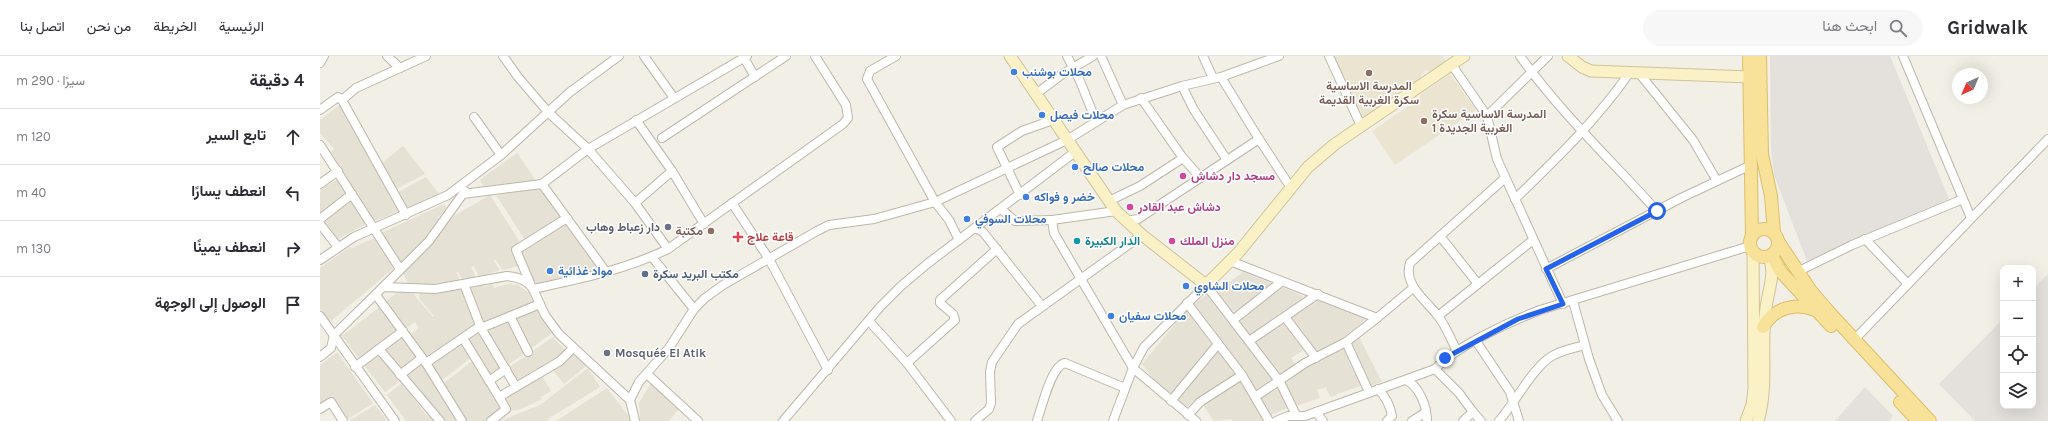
<!DOCTYPE html>
<html lang="ar">
<meta charset="utf-8">
<style>
body{margin:0;font-family:Karla,Vazirmatn,sans-serif;background:#f7f7f7;color:#2b2b33;direction:rtl}
.controls{position:absolute;right:12px;bottom:12px;display:grid;overflow:hidden;border-radius:8px;box-shadow:0 4px 16px #0002}
.controls button{width:36px;height:36px;display:grid;place-items:center;padding:0;border:0;border-bottom:1px solid #e1e1e2;background:#fff;color:#2b2b33;font:20px sans-serif}
.compass{position:absolute;left:1632px;top:12px;width:36px;height:36px;border-radius:50%;background:#fff;box-shadow:0 4px 16px #0002;rotate:224deg}
.stop{position:absolute;width:12px;height:12px;margin:-9px;border:3px solid #2563eb;border-radius:50%;background:#fff}
.stop.end{background:#2563eb;border-color:#fff;box-shadow:0 1px 4px #0008}
.list{margin:0;padding:0;list-style:none}
h2{display:flex;justify-content:space-between;align-items:center;height:52px;margin:0;padding:0 16px;font-size:17px}
h2 small{font-size:13px;font-weight:400;color:#7c7c81}
.list li{display:grid;grid-template-columns:26px 1fr auto;gap:12px;align-items:center;box-sizing:border-box;height:56px;padding:0 16px;border-top:1px solid #e1e1e2}
.list b{display:block;font-size:15px;white-space:nowrap}
.list em{font-size:13px;font-style:normal;color:#7c7c81}
.icon{flex:none;width:22px;height:22px;fill:none;stroke:currentColor;stroke-width:2;stroke-linecap:round;stroke-linejoin:round}
.map{position:relative;flex:none;width:1728px;height:365px;overflow:hidden;direction:ltr}
header{display:flex;align-items:center;gap:24px;box-sizing:border-box;height:56px;padding:0 20px;background:#fff;border-bottom:1px solid #e1e1e2}
header strong{font-size:19px}
nav{display:flex;gap:22px;margin-inline-start:auto;font-size:14px}
.search{width:280px;height:36px;background:#f7f7f7;display:flex;align-items:center;gap:10px;box-sizing:border-box;padding:0 14px;border-radius:22px;color:#7c7c81;font-size:15px}
main{display:flex}
aside{flex:1;background:#fff}
.map>svg:first-child{display:block}
.residential{fill:#e5e1d4}
.industrial{fill:#e4e0db}
.education{fill:#eae4d1}
.lines{fill:none;stroke-linecap:round;stroke-linejoin:round}
.street-casing{stroke:#bdb7a9;stroke-width:10}
.secondary-casing{stroke:#cfc398;stroke-width:13}
.primary-casing{stroke:#dcbf6a;stroke-width:14}
.street{stroke:#fff;stroke-width:8}
.secondary{stroke:#fbf1c7;stroke-width:11}
.primary{stroke:#f8e199;stroke-width:12}
.route{stroke:#2563eb;stroke-width:5}
.shop-dot{fill:#3f7fe0;stroke:#fff;stroke-width:1.5}
.education-dot{fill:#8d6e63;stroke:#fff;stroke-width:1.5}
.hotel-dot{fill:#d1479c;stroke:#fff;stroke-width:1.5}
.worship-dot{fill:#6b7280;stroke:#fff;stroke-width:1.5}
.health-dot{fill:#e0444e;stroke:#fff;stroke-width:1.5}
.culture-dot{fill:#0f9aa8;stroke:#fff;stroke-width:1.5}
.service-dot{fill:#5c6f8a;stroke:#fff;stroke-width:1.5}
.labels{text-anchor:middle;stroke-width:3;stroke-linejoin:round;paint-order:stroke}
.shop-label{font-size:12px;font-weight:bold;fill:#366cbe;stroke:#fff;text-anchor:start}
.education-label{font-size:12px;font-weight:bold;fill:#785e54;stroke:#fff}
.hotel-label{font-size:12px;font-weight:bold;fill:#b23c85;stroke:#fff;text-anchor:start}
.worship-label{font-size:12px;font-weight:bold;fill:#5b616d;stroke:#fff;text-anchor:end}
.health-label{font-size:12px;font-weight:bold;fill:#be3a42;stroke:#fff;text-anchor:start}
.culture-label{font-size:12px;font-weight:bold;fill:#0d838f;stroke:#fff;text-anchor:start}
.service-label{font-size:12px;font-weight:bold;fill:#4e5e75;stroke:#fff;text-anchor:start}
</style>
<header>
<strong>Gridwalk</strong>
<div class="search"><svg class="icon" aria-label="search" viewBox="0 0 24 24"><circle cx="10" cy="10" r="6"/><path d="M15 15l6 6"/></svg>ابحث هنا</div>
<nav><a>الرئيسية</a><a>الخريطة</a><a>من نحن</a><a>اتصل بنا</a></nav>
</header>
<main>
<div class="map">
<svg width="1728" height="365" viewBox="0 0 1728 365">
<rect width="100%" height="100%" fill="#f2efe6"/>
<g class="residential">
<polygon points="22,47 81,154 53,166 11,96 14,93 0,77 0,64"/>
<polygon points="83,90 105,118 76,133 61,108"/>
<polygon points="197,97 217,126 166,134 160,124"/>
<polygon points="106,121 119,138 96,151 88,153 78,136"/>
<polygon points="18,123 27,138 0,160 0,134"/>
<polygon points="222,132 243,161 205,184 176,139"/>
<polygon points="170,139 201,188 190,195 199,210 183,214 175,203 173,204 180,214 159,221 154,210 151,211 156,221 143,224 138,216 136,216 140,224 119,228 88,228 82,215 105,195 132,161"/>
<polygon points="30,141 46,168 16,184 1,165"/>
<polygon points="124,148 128,154 118,161 120,165 114,169 115,172 104,186 79,208 59,178"/>
<polygon points="246,165 279,209 270,212 271,214 242,223 214,228 198,195"/>
<polygon points="56,181 76,210 10,266 0,253 0,212 30,191 32,192"/>
<polygon points="923,216 953,228 914,261 895,237"/>
<polygon points="191,227 192,229 197,228 209,237 214,248 163,269 149,233 162,229 163,231 173,228 174,232"/>
<polygon points="959,230 983,240 981,245 929,281 917,264"/>
<polygon points="142,232 157,267 107,303 90,279 99,272 95,266 85,273 64,246 81,234 90,234 113,261 114,260 99,242 100,237"/>
<polygon points="888,237 955,326 937,337 872,250"/>
<polygon points="1000,244 1046,263 1024,281 997,298 970,263"/>
<polygon points="61,250 80,274 40,304 22,280"/>
<polygon points="216,251 232,277 209,294 193,261"/>
<polygon points="867,254 894,289 852,339 835,325 822,308"/>
<polygon points="188,264 205,297 186,310 164,274"/>
<polygon points="965,265 986,293 971,302 977,310 961,322 934,285"/>
<polygon points="161,273 183,312 170,322 147,284"/>
<polygon points="82,278 98,301 81,315 64,293"/>
<polygon points="233,281 246,295 231,308 197,327 188,312"/>
<polygon points="1039,281 1062,326 1050,330 1030,287"/>
<polygon points="142,286 152,301 122,324 110,307"/>
<polygon points="1026,290 1043,329 1010,341 1006,331 997,334 1000,342 976,350 964,326 987,309"/>
<polygon points="896,293 899,294 918,319 877,347 874,344 866,352 856,343"/>
<polygon points="17,296 53,347 25,365 12,343 0,351 0,309"/>
<polygon points="57,297 80,325 65,336 43,308"/>
<polygon points="252,297 266,310 244,328 231,312"/>
<polygon points="102,306 138,365 123,365 86,318"/>
<polygon points="151,306 154,306 183,353 167,365 147,365 123,328"/>
<polygon points="268,312 280,331 228,363 229,365 180,365 220,349"/>
<polygon points="221,318 231,335 221,341 222,343 201,353 191,355 183,341"/>
<polygon points="920,321 946,365 913,365 912,363 894,365 882,347"/>
<polygon points="82,327 107,360 111,358 118,365 86,365 67,339"/>
<polygon points="331,327 359,353 349,365 320,365 319,347"/>
<polygon points="958,330 969,351 949,360 939,341"/>
<polygon points="287,332 312,365 236,365"/>
<polygon points="55,349 67,365 29,365"/>
</g>
<g class="industrial">
<polygon points="1450,0 1570,0 1629,143 1487,205 1454,119 1451,92"/>
<polygon points="1728,218 1728,365 1655,365 1619,328 1683,263 1683,350 1713,350 1713,233"/>
<polygon points="1545,331 1573,360 1569,365 1515,365"/>
</g>
<g class="education">
<polygon points="1013,0 1123,0 1126,6 1111,16 1106,14 1101,19 1101,24 1044,63"/>
<polygon points="1130,18 1156,54 1075,109 1052,75 1099,43 1101,38"/>
</g>
<g class="lines">
<g class="street-casing">
<g id="street">
<polyline points="67,0 80,12"/>
<polyline points="183,0 198,21 228,56 268,93 315,147 348,193"/>
<polyline points="324,0 354,42"/>
<polyline points="423,0 435,21"/>
<polyline points="576,0 550,15 547,23 615,146 629,164 639,184"/>
<polyline points="747,0 760,25 776,65"/>
<polyline points="781,0 803,49"/>
<polyline points="883,0 893,22"/>
<polyline points="1009,0 1041,70"/>
<path d="M1200,0C1240,56 1291,104 1337,155"/>
<polyline points="1228,0 1167,60 1177,103 1243,248"/>
<polyline points="1583,0 1651,162"/>
<polyline points="0,7 4,0"/>
<polyline points="1132,9 1167,60"/>
<polyline points="1319,17 1373,84 1397,125"/>
<polyline points="901,21 939,83 971,132"/>
<polyline points="862,30 874,54 907,104"/>
<polyline points="716,38 741,19 773,0"/>
<polyline points="821,42 863,102 880,121"/>
<polyline points="22,44 86,159"/>
<polyline points="0,54 18,41 22,44 36,32 106,0"/>
<polyline points="154,61 181,99"/>
<polyline points="316,64 352,115 384,168"/>
<polyline points="342,82 466,0"/>
<polyline points="0,89 80,213"/>
<polyline points="0,128 18,115"/>
<polyline points="222,128 286,216"/>
<polyline points="143,138 222,128 268,93 427,0"/>
<polyline points="700,139 677,91 702,75 733,64"/>
<path d="M1195,143C1236,103 1277,64 1310,16"/>
<polyline points="789,145 820,130 863,102"/>
<polyline points="315,147 352,115"/>
<polyline points="412,147 449,203 508,314"/>
<polyline points="681,153 695,165 732,164"/>
<polyline points="796,155 732,164 734,177 813,312 876,365"/>
<polyline points="0,163 32,138"/>
<polyline points="806,165 818,163 939,83"/>
<polyline points="0,168 18,191"/>
<polyline points="655,172 663,176 721,249"/>
<polyline points="1120,180 1158,228"/>
<polyline points="1545,183 1588,228"/>
<polyline points="332,201 374,253"/>
<polyline points="0,204 34,181 128,139 181,99 250,36 299,0"/>
<polyline points="910,205 1057,262 1026,286 985,307 935,341"/>
<polyline points="1226,213 1361,142 1431,109"/>
<polyline points="1479,215 1532,189 1643,143"/>
<polyline points="210,227 196,194 247,162"/>
<polyline points="144,228 161,272 196,331"/>
<polyline points="63,231 109,185 145,135"/>
<polyline points="213,233 225,259 239,278 310,344 319,326 349,292 374,253 385,242 403,229 497,175 509,169 554,163 615,146 747,84 803,49 862,30 901,21 959,0"/>
<polyline points="56,239 106,307 142,365"/>
<polyline points="1253,245 1269,303 1282,339 1298,365"/>
<polyline points="867,247 922,319 949,365"/>
<polyline points="0,260 75,365"/>
<polyline points="190,260 208,296"/>
<polyline points="1118,260 1213,184"/>
<polyline points="965,261 996,302"/>
<polyline points="1057,262 1093,232"/>
<polyline points="913,264 961,226"/>
<polyline points="549,265 587,307 631,365"/>
<polyline points="161,272 220,248"/>
<polyline points="143,282 179,341"/>
<polyline points="1534,284 1728,83"/>
<polyline points="929,285 998,238"/>
<polyline points="1156,285 1190,336 1199,365"/>
<polyline points="1026,286 1049,336"/>
<polyline points="59,293 120,365"/>
<path d="M1137,295C1131,284 1126,270 1118,260C1106,244 1083,229 1090,207L1185,122"/>
<path d="M0,301L11,292L14,279L63,231L115,233L187,220C197,221 208,224 213,233C259,223 305,214 348,193L523,68L528,62L526,49L495,0"/>
<polyline points="106,307 160,270"/>
<polyline points="587,307 635,264 633,258 620,247 620,244 677,193"/>
<polyline points="35,311 83,275"/>
<polyline points="1115,313 1139,337 1153,356 1143,365"/>
<polyline points="327,318 378,365"/>
<polyline points="80,319 102,302"/>
<path d="M1086,324C1099,330 1107,350 1107,365"/>
<polyline points="169,325 186,313"/>
<path d="M1058,333C1066,341 1070,349 1072,360L1067,365"/>
<polyline points="310,344 315,365"/>
<polyline points="851,345 898,288"/>
<polyline points="0,353 11,346 23,365"/>
<polyline points="996,356 1003,365"/>
<polyline points="1153,356 1161,365"/>
<polyline points="868,359 880,346 922,319"/>
<polyline points="171,365 186,353 179,341 240,305 253,292"/>
<polyline points="463,365 560,251 581,230 607,208 755,96"/>
<polyline points="655,365 669,353 671,347 670,316 672,306 698,268 822,179"/>
<path d="M717,365C722,351 731,310 745,307L805,332"/>
<polyline points="793,365 813,312 824,291 886,229 960,326 976,359"/>
<path d="M956,365L968,360H985L1115,313C1138,289 1189,266 1220,254L1430,190"/>
<polyline points="1092,365 1106,356"/>
<path d="M1179,365C1194,348 1214,310 1232,300C1242,294 1254,292 1265,289"/>
</g>
</g>
<g class="secondary-casing">
<g id="secondary">
<polyline points="690,0 796,155 822,179 886,229 918,197 988,111 1015,88 1144,0"/>
<polyline points="1248,0 1262,11 1271,15 1430,21"/>
<polyline points="1426,365 1432,349 1434,333 1433,197"/>
<path d="M1438,365C1449,329 1440,289 1446,252C1448,234 1456,218 1449,201"/>
</g>
</g>
<g class="primary-casing">
<g id="primary">
<polyline points="1429,0 1432,180"/>
<polyline points="1440,0 1442,98 1451,140 1454,177"/>
<circle cx="1444" cy="187" r="14"/>
<polyline points="1458,185 1491,235 1509,256 1610,365"/>
<polyline points="1452,200 1461,216 1511,270"/>
<path d="M1443,271C1454,252 1475,246 1495,254"/>
<polyline points="1580,346 1598,365"/>
</g>
</g>
<use href="#street" class="street"/>
<use href="#secondary" class="secondary"/>
<use href="#primary" class="primary"/>
</g>
<g class="lines">
<polyline class="route" points="1125,302 1198,263 1243,248 1226,213 1337,155"/>
</g>
<g class="shop-dot">
<circle cx="694" cy="16" r="4"/>
<circle cx="722" cy="59" r="4"/>
<circle cx="755" cy="111" r="4"/>
<circle cx="706" cy="141" r="4"/>
<circle cx="647" cy="163" r="4"/>
<circle cx="230" cy="215" r="4"/>
<circle cx="866" cy="230" r="4"/>
<circle cx="791" cy="260" r="4"/>
</g>
<g class="education-dot">
<circle cx="1049" cy="17" r="4"/>
<circle cx="1104" cy="65" r="4"/>
<circle cx="391" cy="175" r="4"/>
</g>
<g class="hotel-dot">
<circle cx="863" cy="120" r="4"/>
<circle cx="810" cy="151" r="4"/>
<circle cx="852" cy="185" r="4"/>
</g>
<g class="worship-dot">
<circle cx="348" cy="171" r="4"/>
<circle cx="287" cy="297" r="4"/>
</g>
<path class="health-dot" d="M416 175h4v4h4v4h-4v4h-4v-4h-4v-4h4z"/>
<circle class="culture-dot" cx="757" cy="185" r="4"/>
<circle class="service-dot" cx="325" cy="218" r="4"/>
<g class="labels">
<g class="shop-label">
<text x="702" y="20">محلات بوشنب</text>
<text x="730" y="63">محلات فيصل</text>
<text x="763" y="115">محلات صالح</text>
<text x="714" y="145">خضر و فواكه</text>
<text x="655" y="167">محلات السوفي</text>
<text x="238" y="219">مواد غذائية</text>
<text x="874" y="234">محلات الشاوي</text>
<text x="799" y="264">محلات سفيان</text>
</g>
<g class="education-label">
<text x="1049" y="34">المدرسة الاساسية<tspan x="1049" dy="14">سكرة الغربية القديمة</tspan></text>
<text x="1112" y="62" text-anchor="start">المدرسة الاساسية سكرة<tspan x="1112" dy="14">الغربية الجديدة 1</tspan></text>
<text x="383" y="179" text-anchor="end">مكتبة</text>
</g>
<g class="hotel-label">
<text x="871" y="124">مسجد دار دشاش</text>
<text x="818" y="155">دشاش عبد القادر</text>
<text x="860" y="189">منزل الملك</text>
</g>
<g class="worship-label">
<text x="340" y="175">دار زعباط وهاب</text>
<text x="295" y="301" text-anchor="start">Mosquée El Atik</text>
</g>
<g class="health-label">
<text x="427" y="185">قاعة علاج</text>
</g>
<g class="culture-label">
<text x="765" y="189">الدار الكبيرة</text>
</g>
<g class="service-label">
<text x="333" y="222">مكتب البريد سكرة</text>
</g>
</g>
</svg>
<div class="controls">
<button>+</button>
<button>−</button>
<button><svg class="icon" aria-label="locate" viewBox="0 0 24 24"><circle cx="12" cy="12" r="6"/><path d="M12 2v4M12 18v4M2 12h4M18 12h4"/></svg></button>
<button><svg class="icon" aria-label="layers" viewBox="0 0 24 24"><path d="M12 4l9 5-9 5-9-5zM3 14l9 5 9-5"/></svg></button>
</div>
<svg class="compass" viewBox="-18 -18 36 36"><path d="M0-13l5 13h-10z" fill="#e53935"/><path d="M0 13l5-13h-10z" fill="#7c7c81"/></svg>
<div class="stop" style="left:1337px;top:155px"></div>
<div class="stop end" style="left:1125px;top:302px"></div>
</div>
<aside>
<h2>4 دقيقة<small>سيرًا · 290 m</small></h2>
<ul class="list">
<li><svg class="icon" aria-label="ahead" viewBox="0 0 24 24"><path d="M12 20V5M6 11l6-6 6 6"/></svg><div><b>تابع السير</b></div><em>120 m</em></li>
<li><svg class="icon" aria-label="left" viewBox="0 0 24 24"><path d="M17 20v-9H6M10 6l-5 5 5 5"/></svg><div><b>انعطف يسارًا</b></div><em>40 m</em></li>
<li><svg class="icon" aria-label="right" viewBox="0 0 24 24"><path d="M7 20v-9h11M14 6l5 5-5 5"/></svg><div><b>انعطف يمينًا</b></div><em>130 m</em></li>
<li><svg class="icon" aria-label="arrive" viewBox="0 0 24 24"><path d="M6 21V4h12l-3 4 3 4H6"/></svg><div><b>الوصول إلى الوجهة</b></div></li>
</ul>
</aside>
</main>
